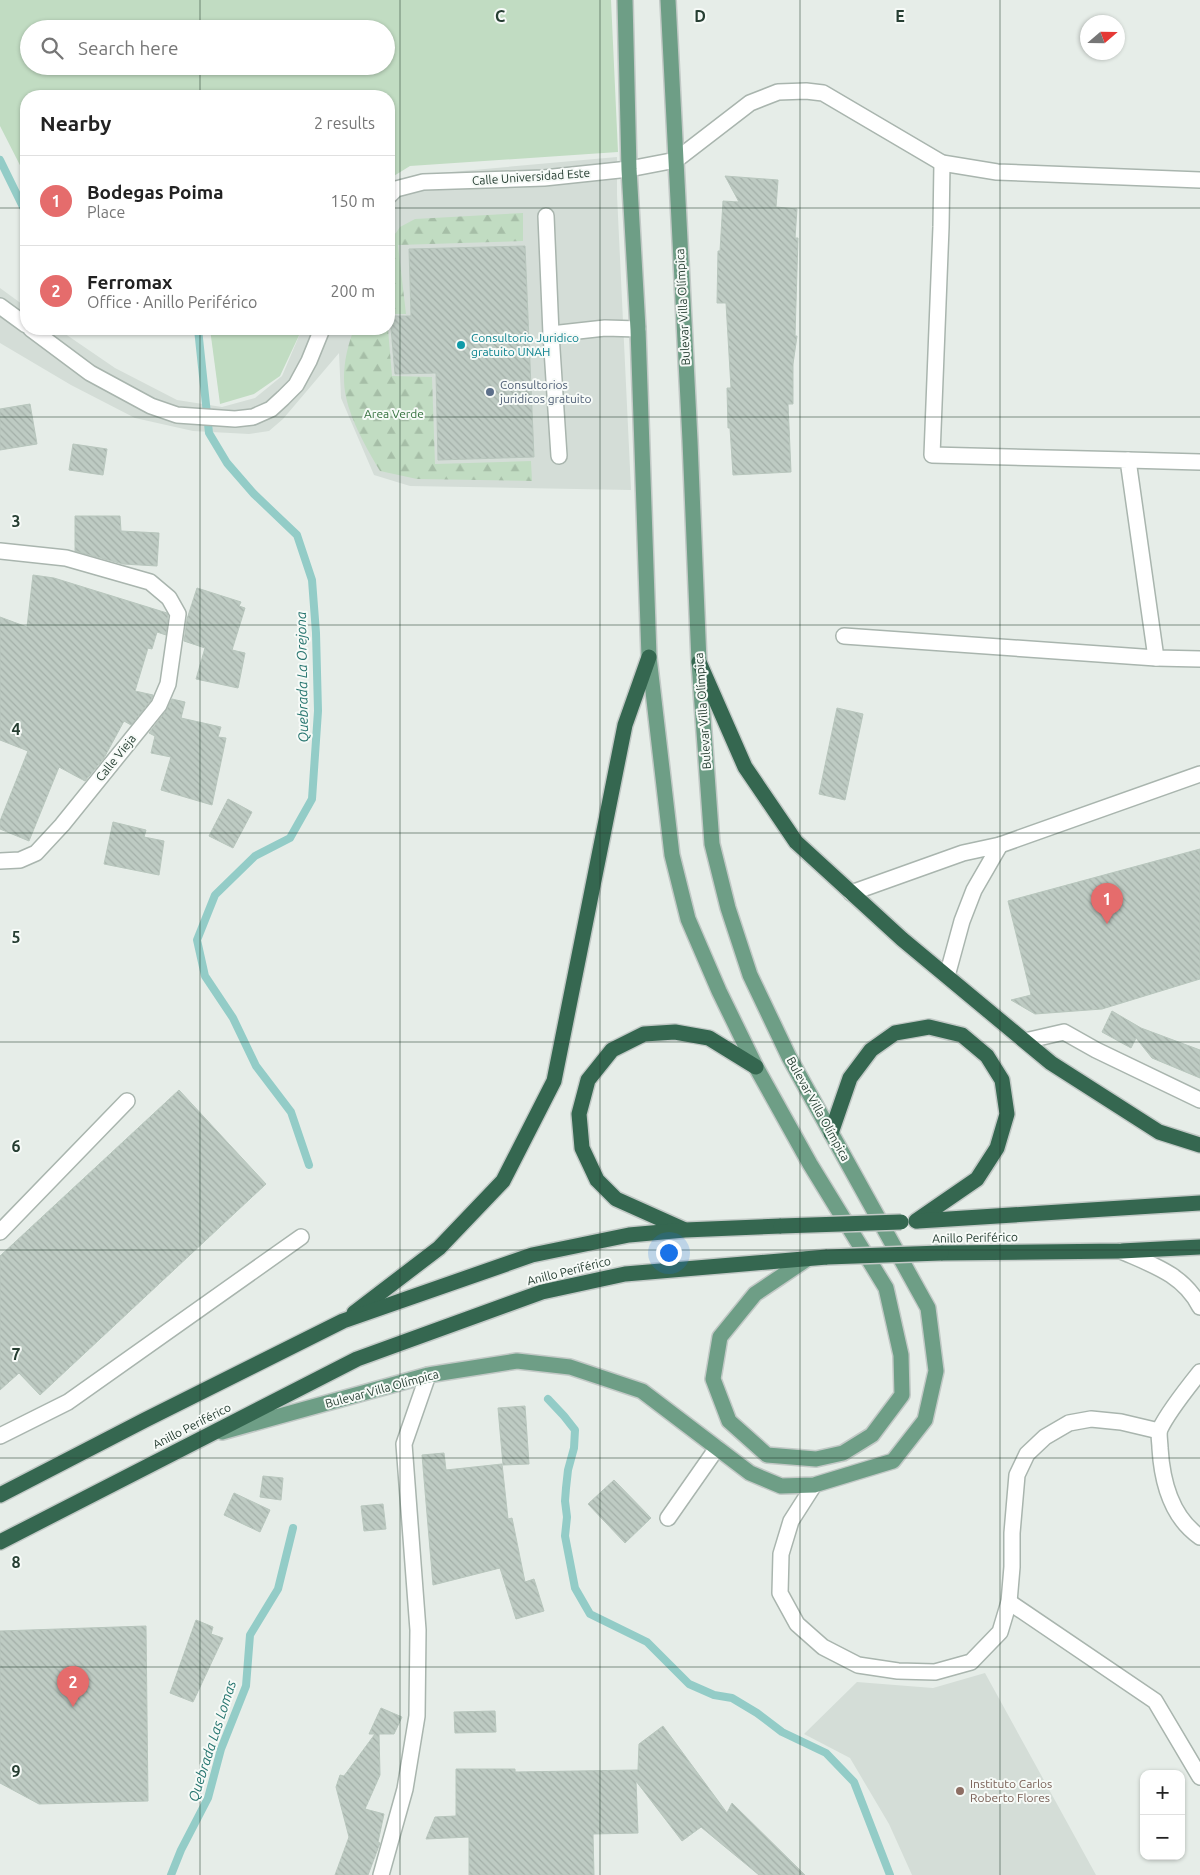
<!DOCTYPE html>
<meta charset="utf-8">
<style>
body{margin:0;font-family:Ubuntu,sans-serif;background:#f6f6f6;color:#222}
.controls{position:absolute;right:15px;bottom:15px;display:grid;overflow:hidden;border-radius:10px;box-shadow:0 1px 4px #0004}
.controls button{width:45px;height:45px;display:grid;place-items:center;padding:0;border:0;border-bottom:1px solid #e0e0e0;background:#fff;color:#222;font:25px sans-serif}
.compass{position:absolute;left:1080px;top:15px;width:45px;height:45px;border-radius:50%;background:#fff;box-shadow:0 1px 4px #0004;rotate:70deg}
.you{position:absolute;left:668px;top:1252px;width:18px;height:18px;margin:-12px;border:4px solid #fff;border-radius:50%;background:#1a73e8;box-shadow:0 0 0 8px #1a73e833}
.badge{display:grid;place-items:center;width:32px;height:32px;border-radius:50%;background:#e56c6c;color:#fff;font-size:16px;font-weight:700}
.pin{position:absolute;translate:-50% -41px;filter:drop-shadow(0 1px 2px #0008)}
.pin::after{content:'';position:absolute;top:26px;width:18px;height:15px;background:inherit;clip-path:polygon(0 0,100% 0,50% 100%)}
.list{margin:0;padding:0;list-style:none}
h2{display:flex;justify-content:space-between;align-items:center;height:65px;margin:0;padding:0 20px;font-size:21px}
h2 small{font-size:16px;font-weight:400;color:#767676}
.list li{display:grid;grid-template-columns:32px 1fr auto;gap:15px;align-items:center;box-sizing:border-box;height:90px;padding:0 20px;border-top:1px solid #e0e0e0}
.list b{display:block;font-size:19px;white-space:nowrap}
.list p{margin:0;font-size:16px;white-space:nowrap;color:#767676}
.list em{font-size:16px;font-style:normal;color:#767676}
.icon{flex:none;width:28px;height:28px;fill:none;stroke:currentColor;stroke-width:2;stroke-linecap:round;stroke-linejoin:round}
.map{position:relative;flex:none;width:1200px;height:1875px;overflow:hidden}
.search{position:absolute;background:#fff;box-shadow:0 1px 4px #0004;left:20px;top:20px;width:375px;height:55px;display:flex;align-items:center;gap:12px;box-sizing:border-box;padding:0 18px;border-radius:28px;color:#767676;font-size:19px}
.panel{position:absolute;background:#fff;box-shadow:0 1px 4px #0004;left:20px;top:90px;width:375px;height:245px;border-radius:20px}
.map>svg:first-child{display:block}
.built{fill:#d4ddd7}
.grass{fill:#c1dcc2;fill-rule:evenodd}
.forest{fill:url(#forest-firs)}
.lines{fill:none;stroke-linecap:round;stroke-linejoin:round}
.stream{stroke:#93ccc7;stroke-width:8}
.building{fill:url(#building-back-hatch);stroke:#b8c6bd}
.minor-casing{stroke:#a9b5ae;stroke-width:18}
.major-casing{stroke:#c2c9c6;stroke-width:18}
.highway-casing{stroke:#c2c9c6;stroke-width:18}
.minor{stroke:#fff;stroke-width:15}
.major{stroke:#6e9e86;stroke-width:15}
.highway{stroke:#356750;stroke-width:15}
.highway-bridge-casing{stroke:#c2c9c6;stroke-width:18;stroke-linecap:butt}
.highway-bridge{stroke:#356750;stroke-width:15}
.grid{fill:none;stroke:#263e32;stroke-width:1;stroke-opacity:0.55}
.culture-dot{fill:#0f9aa8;stroke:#f6faf7;stroke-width:2}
.service-dot{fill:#5c6f8a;stroke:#f6faf7;stroke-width:2}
.education-dot{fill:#8d6e63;stroke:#f6faf7;stroke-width:2}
.labels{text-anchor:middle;stroke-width:4;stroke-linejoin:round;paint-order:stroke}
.street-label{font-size:12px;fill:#263e32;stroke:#f6faf7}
.culture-label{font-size:12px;fill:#0d838f;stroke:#f6faf7;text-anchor:start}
.service-label{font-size:12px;fill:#4e5e75;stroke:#f6faf7;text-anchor:start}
.park-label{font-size:12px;fill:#34713d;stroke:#f6faf7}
.education-label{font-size:12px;fill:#785e54;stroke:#f6faf7;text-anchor:start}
.water-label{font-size:14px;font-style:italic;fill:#25746e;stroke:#f6faf7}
.grid-label{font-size:16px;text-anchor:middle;font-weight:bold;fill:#263e32;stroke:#f6faf7;stroke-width:4;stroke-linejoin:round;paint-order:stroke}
</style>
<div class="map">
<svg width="1200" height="1875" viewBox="0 0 1200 1875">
<defs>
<pattern id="forest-firs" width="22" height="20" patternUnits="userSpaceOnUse" patternTransform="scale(1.25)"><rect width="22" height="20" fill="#c1dcc2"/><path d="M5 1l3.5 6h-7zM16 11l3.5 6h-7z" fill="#a6bea7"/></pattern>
<pattern id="building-back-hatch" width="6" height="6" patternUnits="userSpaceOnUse" patternTransform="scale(1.25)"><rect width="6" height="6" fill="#becbc3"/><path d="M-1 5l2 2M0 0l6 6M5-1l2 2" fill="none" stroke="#a3afa8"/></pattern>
</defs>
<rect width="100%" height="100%" fill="#e6ede8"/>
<g class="built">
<polygon points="617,157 617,195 631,490 410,486 374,475 341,398 339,353 283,419 269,431 249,434 193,431 135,418 71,385 0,343 0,288 26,307 26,329 58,329 115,368 177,400 222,407 255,398 282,376 302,329 389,329 389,186 399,179 418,175"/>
<polygon points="985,1673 1096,1875 912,1875 889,1824 850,1758 804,1734 857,1682 933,1688"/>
</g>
<g class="grass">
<path d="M0,0H611L618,152L410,166L389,179V96H26V177L0,126ZM29,29H386V66H29Z"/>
<polygon points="210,329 302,329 280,376 254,394 220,404"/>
</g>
<g class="forest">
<polygon points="523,213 523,241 398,245 406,314 389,314 389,243 400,227 415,219"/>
<path d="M354,329H388L392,376L432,377L435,464L531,461L532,481L417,479L380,471C367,449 351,421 346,397C341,375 346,349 354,329Z"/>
</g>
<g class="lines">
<g class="stream">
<polyline points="0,160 26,213"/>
<polyline points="198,329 209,433 227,463 254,494 297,535 312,580 316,633 318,711 312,799 290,838 255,856 215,895 197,940 205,976 233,1018 256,1066 291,1112 309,1165"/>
<polyline points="548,1399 564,1416 575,1430 574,1448 568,1470 566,1488 565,1501 567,1517 565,1536 575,1588 590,1614 647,1642 689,1684 714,1695 732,1698 757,1713 782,1732 826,1753 854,1782 890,1875"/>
<polyline points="171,1875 181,1850 208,1798 221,1749 246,1686 250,1635 278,1589 293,1528"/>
</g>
</g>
<g class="building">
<polygon points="725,176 778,180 776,207 797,209 795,238 798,238 795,336 797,336 793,364 793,404 788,404 791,472 733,475 730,428 728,428 727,388 731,388 726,303 717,303 718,251 720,251 723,201 739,202"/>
<polygon points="525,246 534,457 438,460 436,373 395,374 390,316 411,316 409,249"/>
<polygon points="30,404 37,444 0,450 0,409"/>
<polygon points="73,444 107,449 103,475 69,470"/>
<polygon points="75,516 120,516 121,531 159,533 157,566 123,564 75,551"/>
<polygon points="33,575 54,578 167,613 168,616 166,635 157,632 152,649 148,648 135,691 153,695 151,700 131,725 124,721 104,758 85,781 59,767 29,841 0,829 0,821 28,751 0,740 0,617 27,627"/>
<polygon points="197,588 241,602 239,606 245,608 232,650 245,653 238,688 196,679 205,648 184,641 187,619"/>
<polygon points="172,699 185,702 181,718 221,727 218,737 226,738 212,805 161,790 171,757 151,753 155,736 149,733 166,711"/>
<polygon points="837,708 863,714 845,800 819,794"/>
<polygon points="228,799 252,812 233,848 209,836"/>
<polygon points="113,822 146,830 144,837 164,841 159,875 104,864"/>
<polygon points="1200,849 1200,979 1102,1009 1035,1014 1011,1000 1031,995 1008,901"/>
<polygon points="1112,1011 1141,1028 1200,1050 1200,1078 1152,1058 1136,1038 1131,1048 1102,1032"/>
<polygon points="179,1090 266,1184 40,1395 19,1373 0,1390 0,1256"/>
<polygon points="525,1406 529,1464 503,1465 498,1408"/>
<polygon points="444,1453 446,1470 502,1464 508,1519 512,1518 525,1582 534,1579 544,1611 516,1619 500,1568 433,1585 422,1455"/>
<polygon points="263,1476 283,1478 281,1500 260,1497"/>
<polygon points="614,1480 651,1518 625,1543 588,1504"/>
<polygon points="234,1493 270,1510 260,1532 224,1515"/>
<polygon points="383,1504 386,1529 364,1531 361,1506"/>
<polygon points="196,1620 213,1627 211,1634 223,1638 193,1702 170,1693"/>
<polygon points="146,1626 148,1801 39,1804 0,1783 0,1631"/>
<polygon points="381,1708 402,1717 394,1734 379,1734 380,1775 365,1809 384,1814 378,1842 380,1843 368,1875 335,1875 349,1837 336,1787 340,1775 344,1776 375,1734 369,1734"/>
<polygon points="495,1711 496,1732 455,1733 454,1712"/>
<polygon points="663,1726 727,1813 732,1803 805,1875 759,1875 701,1827 682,1841 636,1781 638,1833 593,1834 594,1875 469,1875 469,1837 426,1839 435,1817 456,1816 456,1769 515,1769 515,1772 638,1770 639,1744"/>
</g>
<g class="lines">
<g class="minor-casing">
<g id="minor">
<polyline points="942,163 941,227 932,455 1128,460 1156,658 1200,659"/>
<polyline points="389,196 396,189 423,182 544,178 629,169 676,160 750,103 778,92 806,91 823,93 942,163 997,172 1200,180"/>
<polyline points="546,216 551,334"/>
<polyline points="0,306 26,325"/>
<polyline points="31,329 90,373 151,406 177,415 235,419 253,417 271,409 283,398 296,385 309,361 322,329"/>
<polyline points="559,456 551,334 605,328 638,329"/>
<polyline points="1128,460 1200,462"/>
<polyline points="0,551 66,558 150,582 169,598 178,614 168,684 159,705 62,825 36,853 20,860 0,861"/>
<polyline points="844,636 1156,658"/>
<polyline points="1000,845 1200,774"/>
<polyline points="851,893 963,853 1000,845 974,890 962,921 947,976"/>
<polyline points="1025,1041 1064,1032 1096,1050 1200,1100"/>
<polyline points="0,1232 127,1101"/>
<path d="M1121,1251C1153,1265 1184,1275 1200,1307"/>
<path d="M1200,1372C1188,1387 1168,1412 1160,1429C1158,1434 1160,1442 1160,1448C1162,1481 1171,1517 1200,1537"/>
<polyline points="0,1436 68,1402 301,1237"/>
<polyline points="814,1485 791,1521 781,1554 780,1593 797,1624 823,1647 858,1665 898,1671 935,1672 971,1662 1000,1632 1009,1602 1012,1567 1012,1533 1017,1475 1027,1454 1045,1437 1069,1423 1091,1419 1121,1422 1159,1431"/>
<polyline points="668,1518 717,1448"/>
<polyline points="1009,1602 1155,1701 1200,1777"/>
<polyline points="381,1875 405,1789 417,1716 418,1630 404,1444 428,1375"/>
</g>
</g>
<g class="major-casing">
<g id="major">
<polyline points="625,0 629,169 638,329 649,657 672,855 688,919 719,991 756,1067 810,1164 886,1288 901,1355 902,1395 872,1435 843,1453 816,1459 767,1455 729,1421 713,1379 720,1337 755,1294 807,1259"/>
<polyline points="222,1432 428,1375 517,1361 570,1367 642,1391 750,1473 781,1486 814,1485 893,1461 925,1420 936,1371 928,1308 789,1057 750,975 728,908 712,844 699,662 690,441 668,0"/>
</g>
</g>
<g class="highway-casing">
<g id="highway">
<polyline points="699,662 745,767 796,842 902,939 1051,1063 1159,1132 1200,1145"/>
<polyline points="831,1133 850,1078 871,1050 895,1033 929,1027 962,1035 987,1056 1002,1080 1007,1114 997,1148 977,1179 916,1221"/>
<polyline points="918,1221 1200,1203"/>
<polyline points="683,1229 616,1199 597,1180 582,1148 579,1114 588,1080 612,1050 644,1034 675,1032 709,1038 756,1067"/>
<polyline points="941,1253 1121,1251 1200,1247"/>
<polyline points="354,1313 439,1248 503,1181 554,1081 625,725 649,657"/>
<polyline points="0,1495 145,1420 343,1321 532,1255 629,1235 685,1230 781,1226"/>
<polyline points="0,1542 357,1359 542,1292 625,1274 827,1257"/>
</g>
</g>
<use href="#minor" class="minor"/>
<use href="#major" class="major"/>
<use href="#highway" class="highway"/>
<g class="highway-bridge-casing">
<g id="highway-bridge">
<polyline points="781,1226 901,1222"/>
<polyline points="827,1257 941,1253"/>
</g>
</g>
<use href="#highway-bridge" class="highway-bridge"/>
</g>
<path class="grid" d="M200,0V29M400,0V1875M600,0V1875M800,0V1875M1000,0V1875M200,66V96M0,208H26M389,208H1200M200,329V1875M0,417H1200M0,625H1200M0,833H1200M0,1042H1200M0,1250H1200M0,1458H1200M0,1667H1200"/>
<circle class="culture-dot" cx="461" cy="345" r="5"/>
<circle class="service-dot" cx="490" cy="392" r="5"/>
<circle class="education-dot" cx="960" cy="1791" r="5"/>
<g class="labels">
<g class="street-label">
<text transform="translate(531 177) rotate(-4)" y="4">Calle Universidad Este</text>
<text transform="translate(683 307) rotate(-93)" y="4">Bulevar Villa Olímpica</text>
<text transform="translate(703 711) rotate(-94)" y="4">Bulevar Villa Olímpica</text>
<text transform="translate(116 758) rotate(-51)" y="4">Calle Vieja</text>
<text transform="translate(818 1109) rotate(61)" y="4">Bulevar Villa Olímpica</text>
<text transform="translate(975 1238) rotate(-1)" y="4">Anillo Periférico</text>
<text transform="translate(569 1271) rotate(-14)" y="4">Anillo Periférico</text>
<text transform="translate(382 1389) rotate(-15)" y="4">Bulevar Villa Olímpica</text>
<text transform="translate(192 1426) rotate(-27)" y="4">Anillo Periférico</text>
</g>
<g class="culture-label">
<text x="471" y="342">Consultorio Juridico<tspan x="471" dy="14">gratuito UNAH</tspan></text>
</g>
<g class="service-label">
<text x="500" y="389">Consultorios<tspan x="500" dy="14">juridicos gratuito</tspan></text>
</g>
<g class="park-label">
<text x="394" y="418">Area Verde</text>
</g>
<g class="education-label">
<text x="970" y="1788">Instituto Carlos<tspan x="970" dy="14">Roberto Flores</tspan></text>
</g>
<g class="water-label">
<text transform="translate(302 677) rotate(-91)" y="5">Quebrada La Orejona</text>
<text transform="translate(212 1741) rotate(-72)" y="5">Quebrada Las Lomas</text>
</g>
</g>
<g class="grid-label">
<text x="500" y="22">C</text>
<text x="700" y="22">D</text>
<text x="900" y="22">E</text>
<text x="16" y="527">3</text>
<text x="16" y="735">4</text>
<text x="16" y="943">5</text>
<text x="16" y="1152">6</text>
<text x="16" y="1360">7</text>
<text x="16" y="1568">8</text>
<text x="16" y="1777">9</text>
</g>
</svg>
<div class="controls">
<button>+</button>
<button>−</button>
</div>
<svg class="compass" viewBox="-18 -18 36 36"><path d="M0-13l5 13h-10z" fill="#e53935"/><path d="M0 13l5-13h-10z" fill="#767676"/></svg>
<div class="you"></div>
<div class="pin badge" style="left:1107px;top:924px">1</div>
<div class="pin badge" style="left:73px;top:1707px">2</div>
<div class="search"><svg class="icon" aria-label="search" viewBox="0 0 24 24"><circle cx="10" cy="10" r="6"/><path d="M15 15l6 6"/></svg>Search here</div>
<section class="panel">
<h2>Nearby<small>2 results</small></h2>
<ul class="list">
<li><span class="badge">1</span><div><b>Bodegas Poima</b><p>Place</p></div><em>150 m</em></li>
<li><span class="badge">2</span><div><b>Ferromax</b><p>Office · Anillo Periférico</p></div><em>200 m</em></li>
</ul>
</section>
</div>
